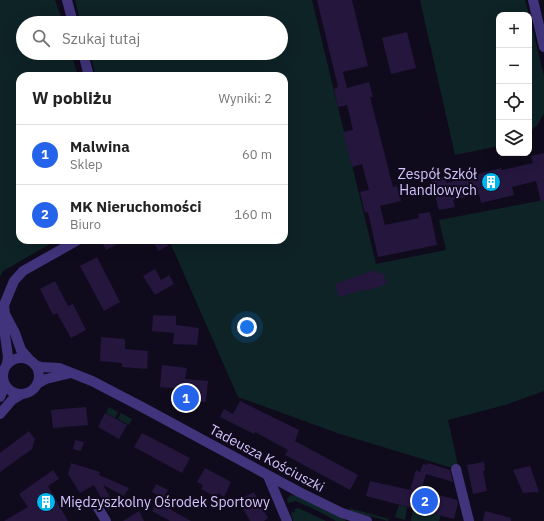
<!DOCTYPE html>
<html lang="pl">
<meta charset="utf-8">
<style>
body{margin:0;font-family:"IBM Plex Sans",sans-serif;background:#f6f6f6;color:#222}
.controls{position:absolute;right:12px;top:12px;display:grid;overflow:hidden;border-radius:8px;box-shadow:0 4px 16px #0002}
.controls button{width:36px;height:36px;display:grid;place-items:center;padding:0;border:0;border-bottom:1px solid #e0e0e0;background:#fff;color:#222;font:20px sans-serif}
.you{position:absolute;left:247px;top:327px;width:14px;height:14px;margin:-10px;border:3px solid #fff;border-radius:50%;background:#1a73e8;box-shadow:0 0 0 6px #1a73e833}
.badge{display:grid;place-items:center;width:26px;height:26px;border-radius:50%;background:#2563eb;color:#fff;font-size:13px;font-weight:700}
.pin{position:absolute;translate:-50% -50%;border:2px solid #fff;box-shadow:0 1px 4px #0006}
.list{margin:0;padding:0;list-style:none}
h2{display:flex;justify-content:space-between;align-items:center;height:52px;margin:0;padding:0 16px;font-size:17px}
h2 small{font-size:13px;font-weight:400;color:#767676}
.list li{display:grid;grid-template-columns:26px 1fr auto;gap:12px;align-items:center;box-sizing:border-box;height:60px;padding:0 16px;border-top:1px solid #e0e0e0}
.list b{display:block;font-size:15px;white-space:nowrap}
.list p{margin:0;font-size:13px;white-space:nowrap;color:#767676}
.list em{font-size:13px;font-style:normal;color:#767676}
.icon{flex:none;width:22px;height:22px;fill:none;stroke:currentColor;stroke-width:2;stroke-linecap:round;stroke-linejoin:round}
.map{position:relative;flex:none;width:544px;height:521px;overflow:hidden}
.search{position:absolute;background:#fff;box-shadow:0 4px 16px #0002;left:16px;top:16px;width:272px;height:44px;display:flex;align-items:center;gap:10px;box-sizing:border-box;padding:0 14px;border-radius:22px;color:#767676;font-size:15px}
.panel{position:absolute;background:#fff;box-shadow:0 4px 16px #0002;left:16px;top:72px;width:272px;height:172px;border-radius:12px}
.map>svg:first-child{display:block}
.green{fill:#0e2326}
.building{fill:#24163d}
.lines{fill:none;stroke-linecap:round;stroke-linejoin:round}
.minor{stroke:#41347c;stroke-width:10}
.labels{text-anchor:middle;stroke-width:4;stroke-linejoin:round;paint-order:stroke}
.poi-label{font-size:14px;fill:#d4c5ff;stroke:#100b1c;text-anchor:end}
.street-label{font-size:14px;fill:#d4c5ff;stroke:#100b1c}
</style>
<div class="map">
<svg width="544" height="521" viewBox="0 0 544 521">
<rect width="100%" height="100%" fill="#100b1c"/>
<g class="green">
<polygon points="0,0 55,0 63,23 23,23 23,53 71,53 78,76 20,76 20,240 57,240 3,271 0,277"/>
<polygon points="75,0 312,0 376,264 446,250 439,220 544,200 544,391 505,405 448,420 459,470 340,434 238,397 169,240 284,240 284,76 96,76 90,53 281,53 281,23 81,23"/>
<polygon points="420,0 525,0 529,15 499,15 499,146 455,155"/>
<polygon points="529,15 544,76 544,113 538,124 529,133"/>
<polygon points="109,407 118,412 115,418 106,413"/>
<polygon points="121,413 132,419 129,425 118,419"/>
<polygon points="290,495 296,496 344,519 346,521 336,521 318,511 296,501 288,503 287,500"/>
<polygon points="399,505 407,507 405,520 395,517"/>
<polygon points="298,508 326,521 293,521 291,513 294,512 295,509"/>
<polygon points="349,508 389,519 388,521 351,511"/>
<polygon points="413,508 441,515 439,521 411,521"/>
</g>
<g class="building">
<polygon points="317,0 352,0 368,66 343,72 347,88 369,82 373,97 370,97 393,187 397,186 401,201 380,206 385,225 419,218 418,214 430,212 437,245 378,257 368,212 365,213 360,192 369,190 362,164 352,167 343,132 353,130 347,105 338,107 334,89 338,87"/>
<polygon points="407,32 416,68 391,74 382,38"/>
<polygon points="544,153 544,201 541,202 536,181 512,187 514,195 481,203 479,194 453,200 455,207 439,210 431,179 445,176 447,183 479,175 478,174 501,168 502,170 533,163 531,156"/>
<polygon points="101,240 126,240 106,250"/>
<polygon points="153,240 165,240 168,246 158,251"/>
<polygon points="97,257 120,302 104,311 80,266"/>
<polygon points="155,269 161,280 169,275 174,284 155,295 143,276"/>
<polygon points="375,270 377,274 383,272 387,284 366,291 365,289 339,297 335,284"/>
<polygon points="55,281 68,306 73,304 86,330 71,338 57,313 53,315 40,289"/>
<polygon points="153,315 176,316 176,325 199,328 197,345 173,344 174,333 152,331"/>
<polygon points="101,337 125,339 125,349 148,351 147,369 122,367 122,363 100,361"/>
<polygon points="162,365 187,368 185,379 208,381 206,402 180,399 182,389 160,387"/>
<polygon points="240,401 299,430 295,441 358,475 350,490 285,455 288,450 255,432 254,434 220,417 224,409 233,414"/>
<polygon points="86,407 88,425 53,428 51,410"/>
<polygon points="105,413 127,425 119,439 98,427"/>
<polygon points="29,431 35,439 32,449 0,472 0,453"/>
<polygon points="142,433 190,458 182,473 134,447"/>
<polygon points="75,440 84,442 81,451 73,449"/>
<polygon points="484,462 485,470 483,471 487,491 473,494 467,465"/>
<polygon points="71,463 100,472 99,475 129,488 124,496 103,485 115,506 108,510 94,485 80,493 68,474"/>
<polygon points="428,463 450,470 453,482 426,474 421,490 457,500 458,503 454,519 366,496 370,481 410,490 416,470 420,472 423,464 427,465"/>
<polygon points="530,466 539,492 523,493 513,470"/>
<polygon points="205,468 231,482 224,497 218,493 216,497 201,489 203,485 197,482"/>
<polygon points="53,470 59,479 48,486 68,521 4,521 28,507 19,494"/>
<polygon points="156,484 168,490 163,498 152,492"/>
<polygon points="254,492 268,518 264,521 250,521 238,500"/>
<polygon points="157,502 191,521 170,521 152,511"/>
<polygon points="139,511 144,521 123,521"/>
<polygon points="485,511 511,518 511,521 483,521"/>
</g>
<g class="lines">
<g class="minor">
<polyline points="67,0 73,23"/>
<polyline points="533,0 544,47"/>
<polyline points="83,53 89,76"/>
<polyline points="5,314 15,333 21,350 29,359"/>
<circle cx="21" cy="376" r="18"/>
<polyline points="7,364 8,357 5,335 5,314 4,305 14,281 23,271 78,240"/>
<polyline points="35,365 41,367 59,368 92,381 142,407 301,493 342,513 367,521"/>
<polyline points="37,384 46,379 71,373"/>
<polyline points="0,397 5,385"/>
<polyline points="0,414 12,400 22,394"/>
<polyline points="456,469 469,521"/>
<polyline points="268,476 287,521"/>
<polyline points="98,508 106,521"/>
</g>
</g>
<defs>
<g id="building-disc" transform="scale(1)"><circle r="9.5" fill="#00b6f0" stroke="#100b1c"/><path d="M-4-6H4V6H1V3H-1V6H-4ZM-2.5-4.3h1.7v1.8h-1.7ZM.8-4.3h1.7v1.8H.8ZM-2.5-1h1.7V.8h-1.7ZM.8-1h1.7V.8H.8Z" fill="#fff"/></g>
</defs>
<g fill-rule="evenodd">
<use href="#building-disc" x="491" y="182"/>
<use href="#building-disc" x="46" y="502"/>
</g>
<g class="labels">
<g class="poi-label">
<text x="477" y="179">Zespół Szkół<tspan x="477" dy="16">Handlowych</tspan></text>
<text x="60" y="507" text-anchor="start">Międzyszkolny Ośrodek Sportowy</text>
</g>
<g class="street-label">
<text transform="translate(267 458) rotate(28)" y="5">Tadeusza Kościuszki</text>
</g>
</g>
</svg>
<div class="controls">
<button>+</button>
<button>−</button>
<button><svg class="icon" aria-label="locate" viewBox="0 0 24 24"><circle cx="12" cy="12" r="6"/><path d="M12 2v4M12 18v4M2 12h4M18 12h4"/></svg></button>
<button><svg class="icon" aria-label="layers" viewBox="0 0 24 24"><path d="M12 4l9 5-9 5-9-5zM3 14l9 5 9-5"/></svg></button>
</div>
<div class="you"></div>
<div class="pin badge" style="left:186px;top:398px">1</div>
<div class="pin badge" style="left:425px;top:501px">2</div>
<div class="search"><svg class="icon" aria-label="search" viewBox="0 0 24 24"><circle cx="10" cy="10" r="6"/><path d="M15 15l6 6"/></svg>Szukaj tutaj</div>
<section class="panel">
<h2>W pobliżu<small>Wyniki: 2</small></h2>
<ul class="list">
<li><span class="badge">1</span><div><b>Malwina</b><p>Sklep</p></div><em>60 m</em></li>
<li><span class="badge">2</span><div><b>MK Nieruchomości</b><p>Biuro</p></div><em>160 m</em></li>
</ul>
</section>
</div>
